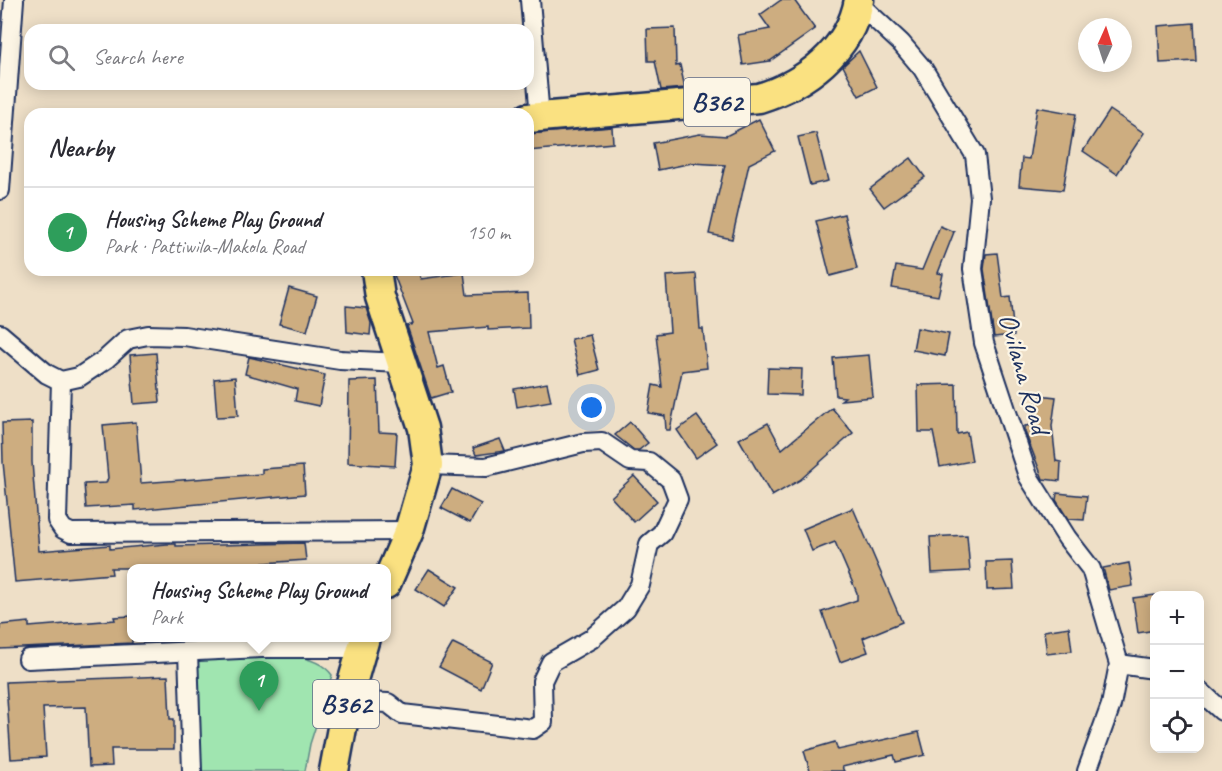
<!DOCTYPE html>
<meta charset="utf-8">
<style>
body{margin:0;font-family:Caveat,sans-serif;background:#f7f7f7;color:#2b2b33}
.controls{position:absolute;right:18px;bottom:18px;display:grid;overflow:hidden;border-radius:12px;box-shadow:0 3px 15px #0003}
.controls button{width:54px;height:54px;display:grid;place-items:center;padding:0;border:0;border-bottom:2px solid #e1e1e2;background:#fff;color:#2b2b33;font:30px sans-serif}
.compass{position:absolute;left:1078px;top:18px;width:54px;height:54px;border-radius:50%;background:#fff;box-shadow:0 3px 15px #0003;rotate:3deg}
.you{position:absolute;left:592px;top:408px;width:21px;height:21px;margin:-15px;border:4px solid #fff;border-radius:50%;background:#1a73e8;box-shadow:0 0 0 9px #1a73e833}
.badge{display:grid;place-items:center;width:39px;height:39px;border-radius:50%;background:#b45309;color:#fff;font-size:20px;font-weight:700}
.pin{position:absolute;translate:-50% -50px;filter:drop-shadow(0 2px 3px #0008)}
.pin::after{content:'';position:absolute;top:32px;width:21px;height:18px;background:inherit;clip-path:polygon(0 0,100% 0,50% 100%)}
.popup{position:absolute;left:127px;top:564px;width:264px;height:78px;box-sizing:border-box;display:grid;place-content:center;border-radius:12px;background:#fff;filter:drop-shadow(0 2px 4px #0005);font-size:20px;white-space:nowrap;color:#7c7c81}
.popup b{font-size:22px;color:#2b2b33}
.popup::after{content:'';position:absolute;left:50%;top:100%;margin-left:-12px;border:12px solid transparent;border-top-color:#fff}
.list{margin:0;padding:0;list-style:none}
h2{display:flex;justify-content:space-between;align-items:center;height:78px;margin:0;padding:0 24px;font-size:26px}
h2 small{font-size:20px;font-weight:400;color:#7c7c81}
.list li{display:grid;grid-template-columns:39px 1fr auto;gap:18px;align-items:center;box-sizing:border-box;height:90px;padding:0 24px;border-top:2px solid #e1e1e2}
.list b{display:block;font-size:22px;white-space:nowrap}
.list p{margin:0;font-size:20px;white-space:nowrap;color:#7c7c81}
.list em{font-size:20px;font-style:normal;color:#7c7c81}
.icon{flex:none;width:33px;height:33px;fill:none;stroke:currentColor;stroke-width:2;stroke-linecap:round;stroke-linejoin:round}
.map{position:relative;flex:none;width:1222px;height:771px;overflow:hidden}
.search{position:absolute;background:#fff;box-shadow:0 3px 15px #0003;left:24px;top:24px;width:510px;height:66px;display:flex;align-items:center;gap:15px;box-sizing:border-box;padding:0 21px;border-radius:18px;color:#7c7c81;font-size:22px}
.panel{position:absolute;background:#fff;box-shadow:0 3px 15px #0003;left:24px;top:108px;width:510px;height:168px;border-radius:18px}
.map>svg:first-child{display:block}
.green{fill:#a0e5b0;stroke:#5e8a87;stroke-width:1.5}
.building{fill:#cdad80;stroke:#1b2f5e;stroke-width:1.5}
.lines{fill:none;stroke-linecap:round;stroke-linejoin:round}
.minor-casing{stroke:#1b2f5e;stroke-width:22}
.primary-casing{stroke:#1b2f5e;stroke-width:33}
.minor{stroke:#fcf5e5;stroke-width:18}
.primary{stroke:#fae181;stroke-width:28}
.labels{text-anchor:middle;stroke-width:4.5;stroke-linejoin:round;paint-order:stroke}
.shield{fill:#fcf5e5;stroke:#5e6a86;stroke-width:1.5}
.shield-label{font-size:27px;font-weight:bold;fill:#1b2f5e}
.street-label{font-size:28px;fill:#1b2f5e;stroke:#fcf5e5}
</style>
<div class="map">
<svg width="1222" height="771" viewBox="0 0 1222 771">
<rect width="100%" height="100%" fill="#eedfc7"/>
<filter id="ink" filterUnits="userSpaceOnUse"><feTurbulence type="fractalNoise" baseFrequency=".0167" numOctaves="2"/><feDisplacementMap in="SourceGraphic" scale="12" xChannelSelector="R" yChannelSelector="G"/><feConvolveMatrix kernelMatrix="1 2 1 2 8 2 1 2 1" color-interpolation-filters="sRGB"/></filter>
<g filter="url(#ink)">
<path class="green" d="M216,656C248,656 312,646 332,675L310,744L305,771H198L195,672L198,660Z"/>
<g class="building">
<polygon points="781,0 794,0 815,29 770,61 743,65 738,35 770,29 760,15"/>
<polygon points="1194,23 1196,61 1160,63 1158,26"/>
<polygon points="675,28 676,66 680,65 685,88 661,90 655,61 648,61 647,29"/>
<polygon points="859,51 877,87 859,96 843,66"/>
<polygon points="1037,107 1076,114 1063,190 1019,186 1022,158 1029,159"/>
<polygon points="1110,110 1144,133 1117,174 1083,151"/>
<polygon points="759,119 775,151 749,164 732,239 709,234 725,165 692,163 658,170 653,143 700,134 726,136"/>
<polygon points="612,127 613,143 528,151 528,134"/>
<polygon points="816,133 828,181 810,185 798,137"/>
<polygon points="911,158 925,177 884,207 870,189"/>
<polygon points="844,214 857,269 830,276 816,221"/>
<polygon points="940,226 954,232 938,273 943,274 938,296 892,288 896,266 922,270"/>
<polygon points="997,253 1003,298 1010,297 1014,335 994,337 984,269 986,254"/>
<polygon points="406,270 418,270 421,279 464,273 467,295 528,293 529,328 488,330 488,327 429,332 438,368 444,366 451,392 431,398 407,326 413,324 394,275"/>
<polygon points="696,274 700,329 703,329 707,368 682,371 670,430 666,430 665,416 648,413 653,385 662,387 656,334 670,332 666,276"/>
<polygon points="289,288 317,296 307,331 279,324"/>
<polygon points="346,306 366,308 371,323 370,335 347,332"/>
<polygon points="917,328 949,334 945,356 913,350"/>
<polygon points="590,335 599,370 580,375 571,339"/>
<polygon points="156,353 160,402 134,404 130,355"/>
<polygon points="869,355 873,397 841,400 845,397 836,396 833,358"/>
<polygon points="249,357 325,375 319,406 295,401 297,389 245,374"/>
<polygon points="768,368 802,369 801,395 767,394"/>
<polygon points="235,377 238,416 217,417 214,379"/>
<polygon points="377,380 379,432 397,433 395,466 348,463 349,381"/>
<polygon points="547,383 551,401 517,407 514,389"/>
<polygon points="956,384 957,434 967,432 972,461 940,467 933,432 919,432 918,385"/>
<polygon points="1038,395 1056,397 1052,426 1056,461 1061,462 1060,481 1043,479 1025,432 1025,426 1034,425"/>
<polygon points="832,408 853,433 800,480 772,496 739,439 768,423 782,449"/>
<polygon points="697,416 717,443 696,458 677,430"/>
<polygon points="32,422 32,462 39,551 110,545 110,549 167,544 176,544 176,546 304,543 306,560 238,565 238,568 111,568 112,574 15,582 3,462 2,423"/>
<polygon points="136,422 141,483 262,474 262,469 303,466 305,494 135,510 135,505 86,508 84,484 106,483 108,478 103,425"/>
<polygon points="630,422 648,443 639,450 634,450 615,435"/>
<polygon points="500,439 505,451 476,455 473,448"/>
<polygon points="634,476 657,501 634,522 611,497"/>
<polygon points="452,489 481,504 470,523 441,508"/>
<polygon points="1057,493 1087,496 1084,520 1068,519 1056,500"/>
<polygon points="853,508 902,622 863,638 868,652 840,662 822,612 857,600 857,593 835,542 812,551 803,529"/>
<polygon points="967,535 970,571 932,573 930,537"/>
<polygon points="1012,561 1014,589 987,590 986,562"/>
<polygon points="1129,563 1133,586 1109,590 1103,568"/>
<polygon points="429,569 458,587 444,607 416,589"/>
<polygon points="1155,595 1155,630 1138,633 1133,598"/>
<polygon points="132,616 132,643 0,649 0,625 29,622 29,627 115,620 114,617"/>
<polygon points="1069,627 1072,651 1047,654 1044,631"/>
<polygon points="453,643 492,662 481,689 439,667"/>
<polygon points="168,676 170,719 174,719 174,749 111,749 112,766 89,767 86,707 43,708 46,757 11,759 6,682"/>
<polygon points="919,732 925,755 896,762 894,755 842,767 844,771 810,771 804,751 835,742 838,750"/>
</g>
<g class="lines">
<g class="minor-casing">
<g id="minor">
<polyline points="530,0 540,117"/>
<polyline points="858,3 901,43 923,69 975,155 980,198 973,269 984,343 1028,476 1067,538 1091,569 1119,664 1111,705 1087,771"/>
<polyline points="0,190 14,0"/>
<polyline points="0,334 47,374 61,381 79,377 106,359 128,339 148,335 184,336 340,360 401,363"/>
<polyline points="61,381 57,520 63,529 71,533 409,531"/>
<polyline points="188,652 192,771"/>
<polyline points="28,659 261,648 360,648"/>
<polyline points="1119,664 1154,669"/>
<polyline points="1200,691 1222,711"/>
<polyline points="347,701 388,703 402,714 533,729 543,722 542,681 551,662 591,639 626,608 640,585 649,544 662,533 678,499 671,480 649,462 630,461 602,442 583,443 486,467 428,465"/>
</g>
</g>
<g class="primary-casing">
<g id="primary">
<path d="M528,118L759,98C805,84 850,51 859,0"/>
<polyline points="376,270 380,297 423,428 428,465 409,531 386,584"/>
<polyline points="334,771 347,701 365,638"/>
</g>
</g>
<use href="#minor" class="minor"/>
<use href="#primary" class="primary"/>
</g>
</g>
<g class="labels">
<g class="shield">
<rect x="684" y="78" width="66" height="48" rx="4.5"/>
<rect x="313" y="680" width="66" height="48" rx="4.5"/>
</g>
<g class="shield-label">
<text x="717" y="111">B362</text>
<text x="346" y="713">B362</text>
</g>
<g class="street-label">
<text transform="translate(1025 373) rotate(74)" y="10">Ovilana Road</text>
</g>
</g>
</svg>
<div class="controls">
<button>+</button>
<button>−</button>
<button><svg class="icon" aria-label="locate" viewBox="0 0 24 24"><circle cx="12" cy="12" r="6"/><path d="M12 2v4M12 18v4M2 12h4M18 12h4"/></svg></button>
</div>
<svg class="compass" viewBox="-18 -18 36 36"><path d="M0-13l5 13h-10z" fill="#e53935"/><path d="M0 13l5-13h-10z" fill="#7c7c81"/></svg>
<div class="you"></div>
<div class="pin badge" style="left:259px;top:711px;background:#2e9e5b">1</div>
<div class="popup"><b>Housing Scheme Play Ground</b>Park</div>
<div class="search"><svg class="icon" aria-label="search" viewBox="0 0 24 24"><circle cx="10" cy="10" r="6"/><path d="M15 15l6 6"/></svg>Search here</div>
<section class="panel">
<h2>Nearby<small></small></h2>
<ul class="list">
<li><span class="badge" style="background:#2e9e5b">1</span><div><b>Housing Scheme Play Ground</b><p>Park · Pattiwila-Makola Road</p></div><em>150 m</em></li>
</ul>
</section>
</div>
